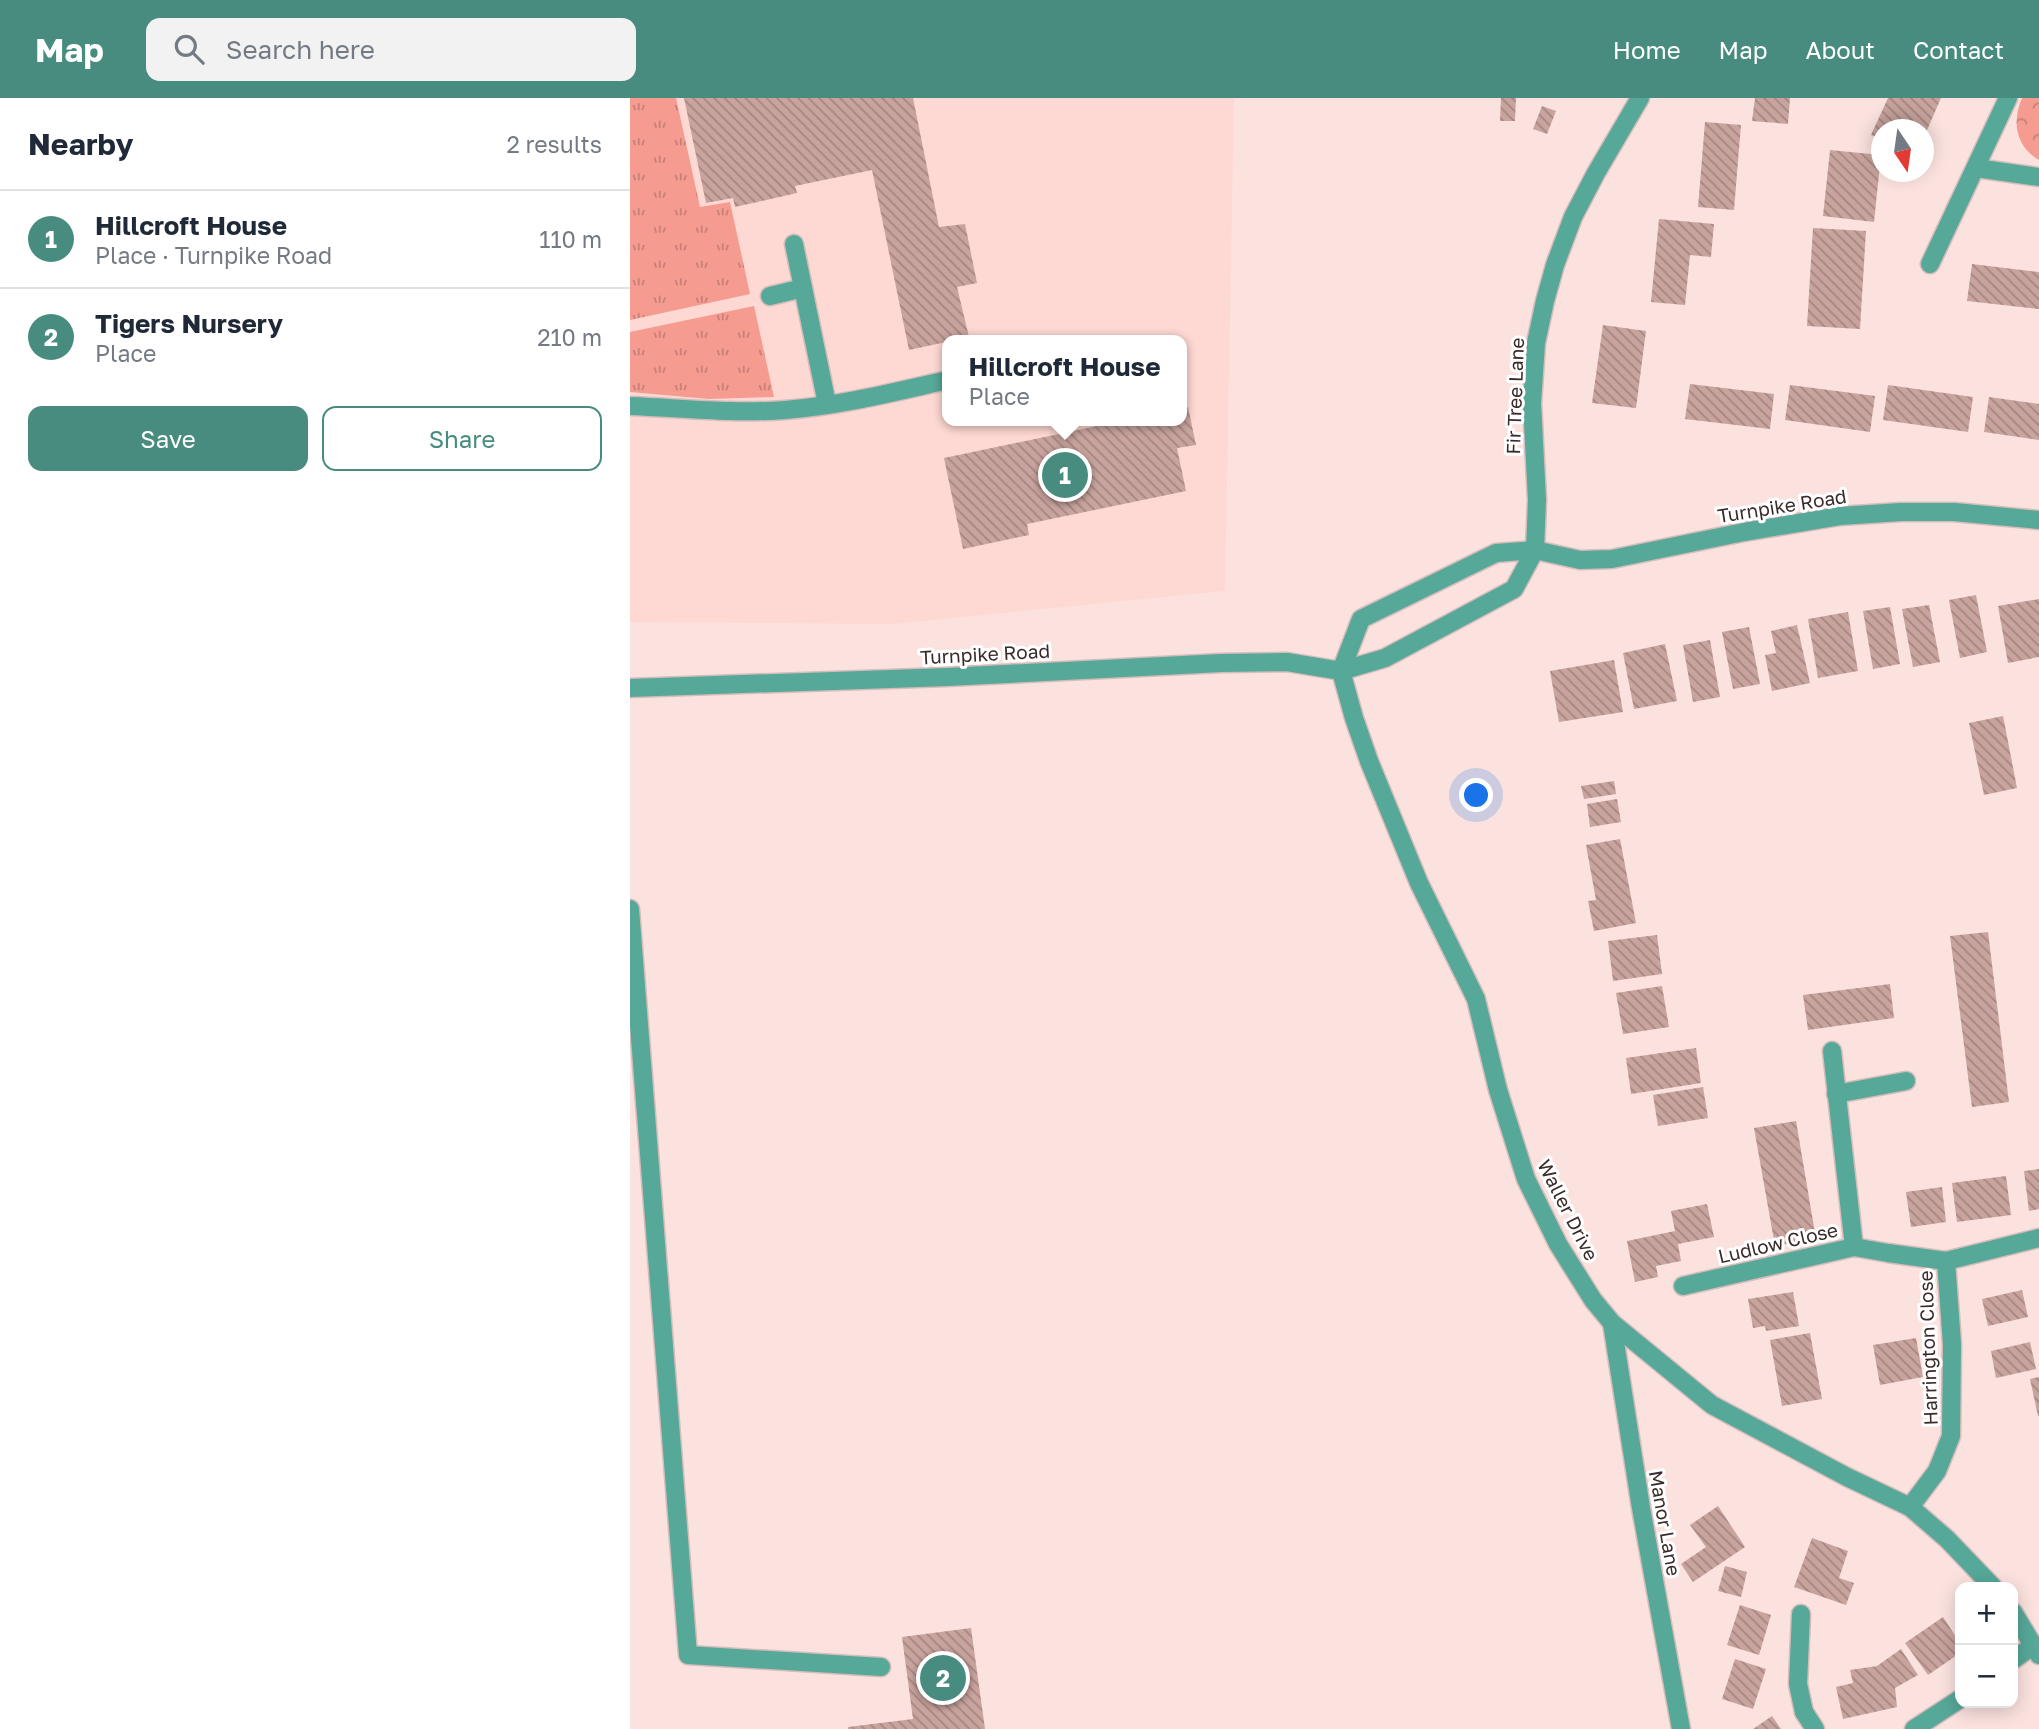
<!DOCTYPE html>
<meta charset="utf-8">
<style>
body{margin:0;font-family:"Golos Text",sans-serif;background:#f2f2f3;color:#1f2937}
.controls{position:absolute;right:21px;bottom:21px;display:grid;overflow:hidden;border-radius:14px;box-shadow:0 4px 18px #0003}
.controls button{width:63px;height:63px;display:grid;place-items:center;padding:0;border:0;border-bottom:2px solid #e0e1e3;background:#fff;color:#1f2937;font:35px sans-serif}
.compass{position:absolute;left:1241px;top:21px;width:63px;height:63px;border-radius:50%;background:#fff;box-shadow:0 4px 18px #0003;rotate:167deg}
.you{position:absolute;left:847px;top:698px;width:24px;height:24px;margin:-18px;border:5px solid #fff;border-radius:50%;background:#1a73e8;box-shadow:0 0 0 10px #1a73e833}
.badge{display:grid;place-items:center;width:46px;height:46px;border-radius:50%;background:#488c7f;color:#fff;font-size:23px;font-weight:700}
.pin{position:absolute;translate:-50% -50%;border:4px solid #fff;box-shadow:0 2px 7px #0006}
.popup{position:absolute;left:312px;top:237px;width:245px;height:91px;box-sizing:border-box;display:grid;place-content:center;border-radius:14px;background:#fff;filter:drop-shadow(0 2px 5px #0005);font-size:23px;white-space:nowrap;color:#747a83}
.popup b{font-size:26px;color:#1f2937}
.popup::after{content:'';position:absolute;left:50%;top:100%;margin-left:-14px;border:14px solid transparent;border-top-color:#fff}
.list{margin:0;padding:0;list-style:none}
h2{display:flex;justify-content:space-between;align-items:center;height:91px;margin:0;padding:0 28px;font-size:30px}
h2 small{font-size:23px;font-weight:400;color:#747a83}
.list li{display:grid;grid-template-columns:46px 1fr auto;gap:21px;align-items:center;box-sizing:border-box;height:98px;padding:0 28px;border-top:2px solid #e0e1e3}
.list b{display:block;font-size:26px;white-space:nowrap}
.list p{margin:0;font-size:23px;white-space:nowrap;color:#747a83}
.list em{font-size:23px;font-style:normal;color:#747a83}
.actions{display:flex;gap:14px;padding:21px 28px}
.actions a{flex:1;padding:16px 0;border:2px solid #488c7f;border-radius:14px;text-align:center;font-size:24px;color:#488c7f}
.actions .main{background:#488c7f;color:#fff}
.icon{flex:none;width:38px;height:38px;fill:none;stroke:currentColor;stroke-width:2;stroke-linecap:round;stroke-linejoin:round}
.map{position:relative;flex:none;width:1409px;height:1631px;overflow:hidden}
header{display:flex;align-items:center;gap:42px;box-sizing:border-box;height:98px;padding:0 35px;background:#488c7f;color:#fff}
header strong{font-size:33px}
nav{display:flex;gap:38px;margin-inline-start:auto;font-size:24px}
.search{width:490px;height:63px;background:#f2f2f3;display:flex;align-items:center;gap:18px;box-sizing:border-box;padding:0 24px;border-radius:14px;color:#747a83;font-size:26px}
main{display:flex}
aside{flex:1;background:#fff}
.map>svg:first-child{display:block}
.built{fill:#fed8d2;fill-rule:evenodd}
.grass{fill:url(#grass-tufts)}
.park{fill:url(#park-crowns)}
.building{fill:url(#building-back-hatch)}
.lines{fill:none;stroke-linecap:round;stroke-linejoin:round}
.service-casing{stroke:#d4bdbb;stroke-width:21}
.minor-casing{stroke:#d4bdbb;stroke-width:21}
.tertiary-casing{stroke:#d4bdbb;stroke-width:21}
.service{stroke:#56a898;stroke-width:18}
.minor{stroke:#56a898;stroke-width:18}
.tertiary{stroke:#56a898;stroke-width:18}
.labels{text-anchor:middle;stroke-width:6;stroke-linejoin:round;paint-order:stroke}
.street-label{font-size:19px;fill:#3a2b29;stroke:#fff}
</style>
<header>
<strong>Map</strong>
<div class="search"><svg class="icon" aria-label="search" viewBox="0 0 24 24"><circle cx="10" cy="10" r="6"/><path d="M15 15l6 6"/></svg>Search here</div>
<nav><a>Home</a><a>Map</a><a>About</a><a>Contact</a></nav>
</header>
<main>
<aside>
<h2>Nearby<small>2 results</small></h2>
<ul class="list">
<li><span class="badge">1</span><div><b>Hillcroft House</b><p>Place · Turnpike Road</p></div><em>110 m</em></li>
<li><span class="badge">2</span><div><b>Tigers Nursery</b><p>Place</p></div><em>210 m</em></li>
</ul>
<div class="actions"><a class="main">Save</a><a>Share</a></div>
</aside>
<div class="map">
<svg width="1409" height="1631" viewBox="0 0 1409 1631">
<defs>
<pattern id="grass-tufts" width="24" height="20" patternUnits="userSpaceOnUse" patternTransform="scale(1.75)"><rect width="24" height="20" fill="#f59b90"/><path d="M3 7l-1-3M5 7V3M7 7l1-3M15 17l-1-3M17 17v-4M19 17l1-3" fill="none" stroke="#c77f76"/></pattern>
<pattern id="park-crowns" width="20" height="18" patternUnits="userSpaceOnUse" patternTransform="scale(1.75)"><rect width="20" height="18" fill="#f59b90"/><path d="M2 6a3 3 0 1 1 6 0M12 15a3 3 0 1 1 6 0" fill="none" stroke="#c77f76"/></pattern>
<pattern id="building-back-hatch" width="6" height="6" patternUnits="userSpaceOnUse" patternTransform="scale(1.75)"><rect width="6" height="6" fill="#c9a49e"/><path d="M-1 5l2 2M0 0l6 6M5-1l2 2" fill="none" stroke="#a48681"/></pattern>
</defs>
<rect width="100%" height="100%" fill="#fbe2df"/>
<path class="built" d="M0,0H604L595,493L263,526L0,524ZM318,242H552V323H318Z"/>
<g class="grass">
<polygon points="0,0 46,0 70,109 100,104 120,196 0,222"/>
<polygon points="124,208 144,299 79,301 0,294 0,234"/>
</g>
<path class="park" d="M1392,0H1409V62C1385,48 1382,23 1392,0Z"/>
<g class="building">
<polygon points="54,0 283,0 309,129 335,126 347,185 327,189 339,239 279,252 242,72 165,88 167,95 105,109 103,100 76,105"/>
<polygon points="871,0 886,0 885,23 870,23"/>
<polygon points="1125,0 1160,0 1158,26 1122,23"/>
<polygon points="1258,0 1311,0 1294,39 1294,32 1252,32 1252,41 1241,37"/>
<polygon points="912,8 926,13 917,36 903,31"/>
<polygon points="1075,24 1111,27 1104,112 1068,109"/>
<polygon points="1200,52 1251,57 1244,124 1193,118"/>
<polygon points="1029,121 1084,126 1081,159 1060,157 1055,207 1021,204"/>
<polygon points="1183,130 1236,133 1230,231 1177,228"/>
<polygon points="1342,166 1409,174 1409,211 1337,203"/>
<polygon points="973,227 1016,233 1006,310 962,305"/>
<polygon points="1060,286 1144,296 1140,331 1055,321"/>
<polygon points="1160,287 1245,298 1240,334 1155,322"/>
<polygon points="1258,287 1343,299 1338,334 1253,322"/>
<polygon points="1359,299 1409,306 1409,342 1354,334"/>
<polygon points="558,309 566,347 547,350 556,393 397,426 399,437 333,451 314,360 491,323 552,323 552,310"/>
<polygon points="1346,497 1357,554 1330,560 1319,502"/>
<polygon points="1409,501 1409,559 1378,565 1368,508"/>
<polygon points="1299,507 1310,564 1283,569 1272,511"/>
<polygon points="1260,509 1270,566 1243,571 1233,513"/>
<polygon points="1218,514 1228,573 1188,580 1178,521"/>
<polygon points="1167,527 1180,585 1142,593 1135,557 1146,555 1141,533"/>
<polygon points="1119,529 1130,586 1103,591 1092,534"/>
<polygon points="1080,542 1090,599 1063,604 1053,547"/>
<polygon points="1035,546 1047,603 1004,611 993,555"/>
<polygon points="984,562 993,614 929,624 920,573"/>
<polygon points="1373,618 1387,690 1354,697 1339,625"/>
<polygon points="984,683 986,696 954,701 951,688"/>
<polygon points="987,701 991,724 960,729 957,706"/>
<polygon points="990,741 1006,825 964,833 958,803 966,802 956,747"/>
<polygon points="1358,834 1379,1004 1342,1009 1320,838"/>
<polygon points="1027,837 1032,876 983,883 978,843"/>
<polygon points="1260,886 1264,920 1178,932 1173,897"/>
<polygon points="1032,888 1039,929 993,936 986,895"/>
<polygon points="1066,950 1071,985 1001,996 996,960"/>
<polygon points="1073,989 1078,1020 1028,1028 1023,997"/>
<polygon points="1166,1023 1186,1141 1145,1148 1124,1030"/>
<polygon points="1409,1071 1409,1111 1399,1113 1394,1073"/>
<polygon points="1376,1078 1381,1117 1327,1124 1322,1085"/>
<polygon points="1312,1089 1316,1124 1281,1129 1276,1094"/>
<polygon points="1077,1106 1084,1139 1048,1146 1051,1163 1026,1168 1028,1179 1005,1184 997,1143 1045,1133 1041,1113"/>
<polygon points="1392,1192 1398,1219 1358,1228 1352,1201"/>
<polygon points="1163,1194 1169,1228 1136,1233 1135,1228 1123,1230 1118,1201"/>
<polygon points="1180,1235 1192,1301 1152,1308 1140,1242"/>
<polygon points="1286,1240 1293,1279 1250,1287 1243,1247"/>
<polygon points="1400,1244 1406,1271 1366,1280 1361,1253"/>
<polygon points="1409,1279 1409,1318 1408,1318 1400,1281"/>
<polygon points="1088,1408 1115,1449 1063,1484 1051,1466 1076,1449 1060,1427"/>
<polygon points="1182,1440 1218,1453 1209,1480 1224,1485 1216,1507 1164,1489"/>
<polygon points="1095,1468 1117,1474 1111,1499 1088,1493"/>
<polygon points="1110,1507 1141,1517 1129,1557 1097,1547"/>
<polygon points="1313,1519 1330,1545 1330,1555 1298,1577 1275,1545"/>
<polygon points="341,1530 355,1631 218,1631 218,1629 283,1621 272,1539"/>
<polygon points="1271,1551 1288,1577 1265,1590 1267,1609 1213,1621 1206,1589 1223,1585 1220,1572 1247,1568"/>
<polygon points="1105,1561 1136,1571 1123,1611 1092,1601"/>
<polygon points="1142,1618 1151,1631 1123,1631"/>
</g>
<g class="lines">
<g class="service-casing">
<g id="service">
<polyline points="164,146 197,306"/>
<polyline points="140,198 173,190"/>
<path d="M0,308C52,310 103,316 155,312C209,308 264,294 318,282"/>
<polyline points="0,811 58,1557 251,1569"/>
<polyline points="1171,1516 1168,1586 1174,1614"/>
</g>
</g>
<g class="minor-casing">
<g id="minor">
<polyline points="1346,70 1409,79"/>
<polyline points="1300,166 1378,0"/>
<polyline points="711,573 724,620 739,663 789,785 846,901 868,992 896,1081 928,1146 963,1202 982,1225 1082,1307 1217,1379 1280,1409 1317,1441 1363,1489"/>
<polyline points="1206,996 1276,983"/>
<polyline points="1224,1149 1258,1155 1316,1163"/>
<polyline points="1053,1188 1224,1149 1202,953"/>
<polyline points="982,1225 1011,1410 1051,1631"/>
<polyline points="1280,1409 1307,1373 1321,1338 1322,1246 1316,1163 1409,1140"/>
<polyline points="1383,1514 1409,1557"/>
<polyline points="1383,1562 1404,1547"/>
<polyline points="1174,1614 1185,1631"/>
<polyline points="1284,1631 1330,1601"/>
</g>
</g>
<g class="tertiary-casing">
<g id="tertiary">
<polyline points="711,573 731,521 866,455 905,452 950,462 982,461 1114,434 1210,418 1271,414 1324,414 1409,422"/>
<polyline points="0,590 317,579 591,565 657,564 711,573 755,560 884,491 905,452 907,402 902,305 906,245 915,203 925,167 943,119 966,75 1010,0"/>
</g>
</g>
<use href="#service" class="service"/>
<use href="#minor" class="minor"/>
<use href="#tertiary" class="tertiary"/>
</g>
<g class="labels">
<g class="street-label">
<text transform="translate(885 298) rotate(-88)" y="7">Fir Tree Lane</text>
<text transform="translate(1152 408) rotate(-9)" y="7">Turnpike Road</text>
<text transform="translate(355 556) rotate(-3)" y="7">Turnpike Road</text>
<text transform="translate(938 1112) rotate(63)" y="7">Waller Drive</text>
<text transform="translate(1148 1145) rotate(-13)" y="7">Ludlow Close</text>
<text transform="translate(1298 1250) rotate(-92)" y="7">Harrington Close</text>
<text transform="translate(1035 1425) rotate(80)" y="7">Manor Lane</text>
</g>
</g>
</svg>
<div class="controls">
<button>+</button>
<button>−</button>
</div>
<svg class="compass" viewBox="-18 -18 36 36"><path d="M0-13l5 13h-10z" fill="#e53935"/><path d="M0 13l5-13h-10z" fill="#747a83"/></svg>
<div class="you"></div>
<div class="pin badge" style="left:435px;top:377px">1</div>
<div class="popup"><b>Hillcroft House</b>Place</div>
<div class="pin badge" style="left:313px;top:1580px">2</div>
</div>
</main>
